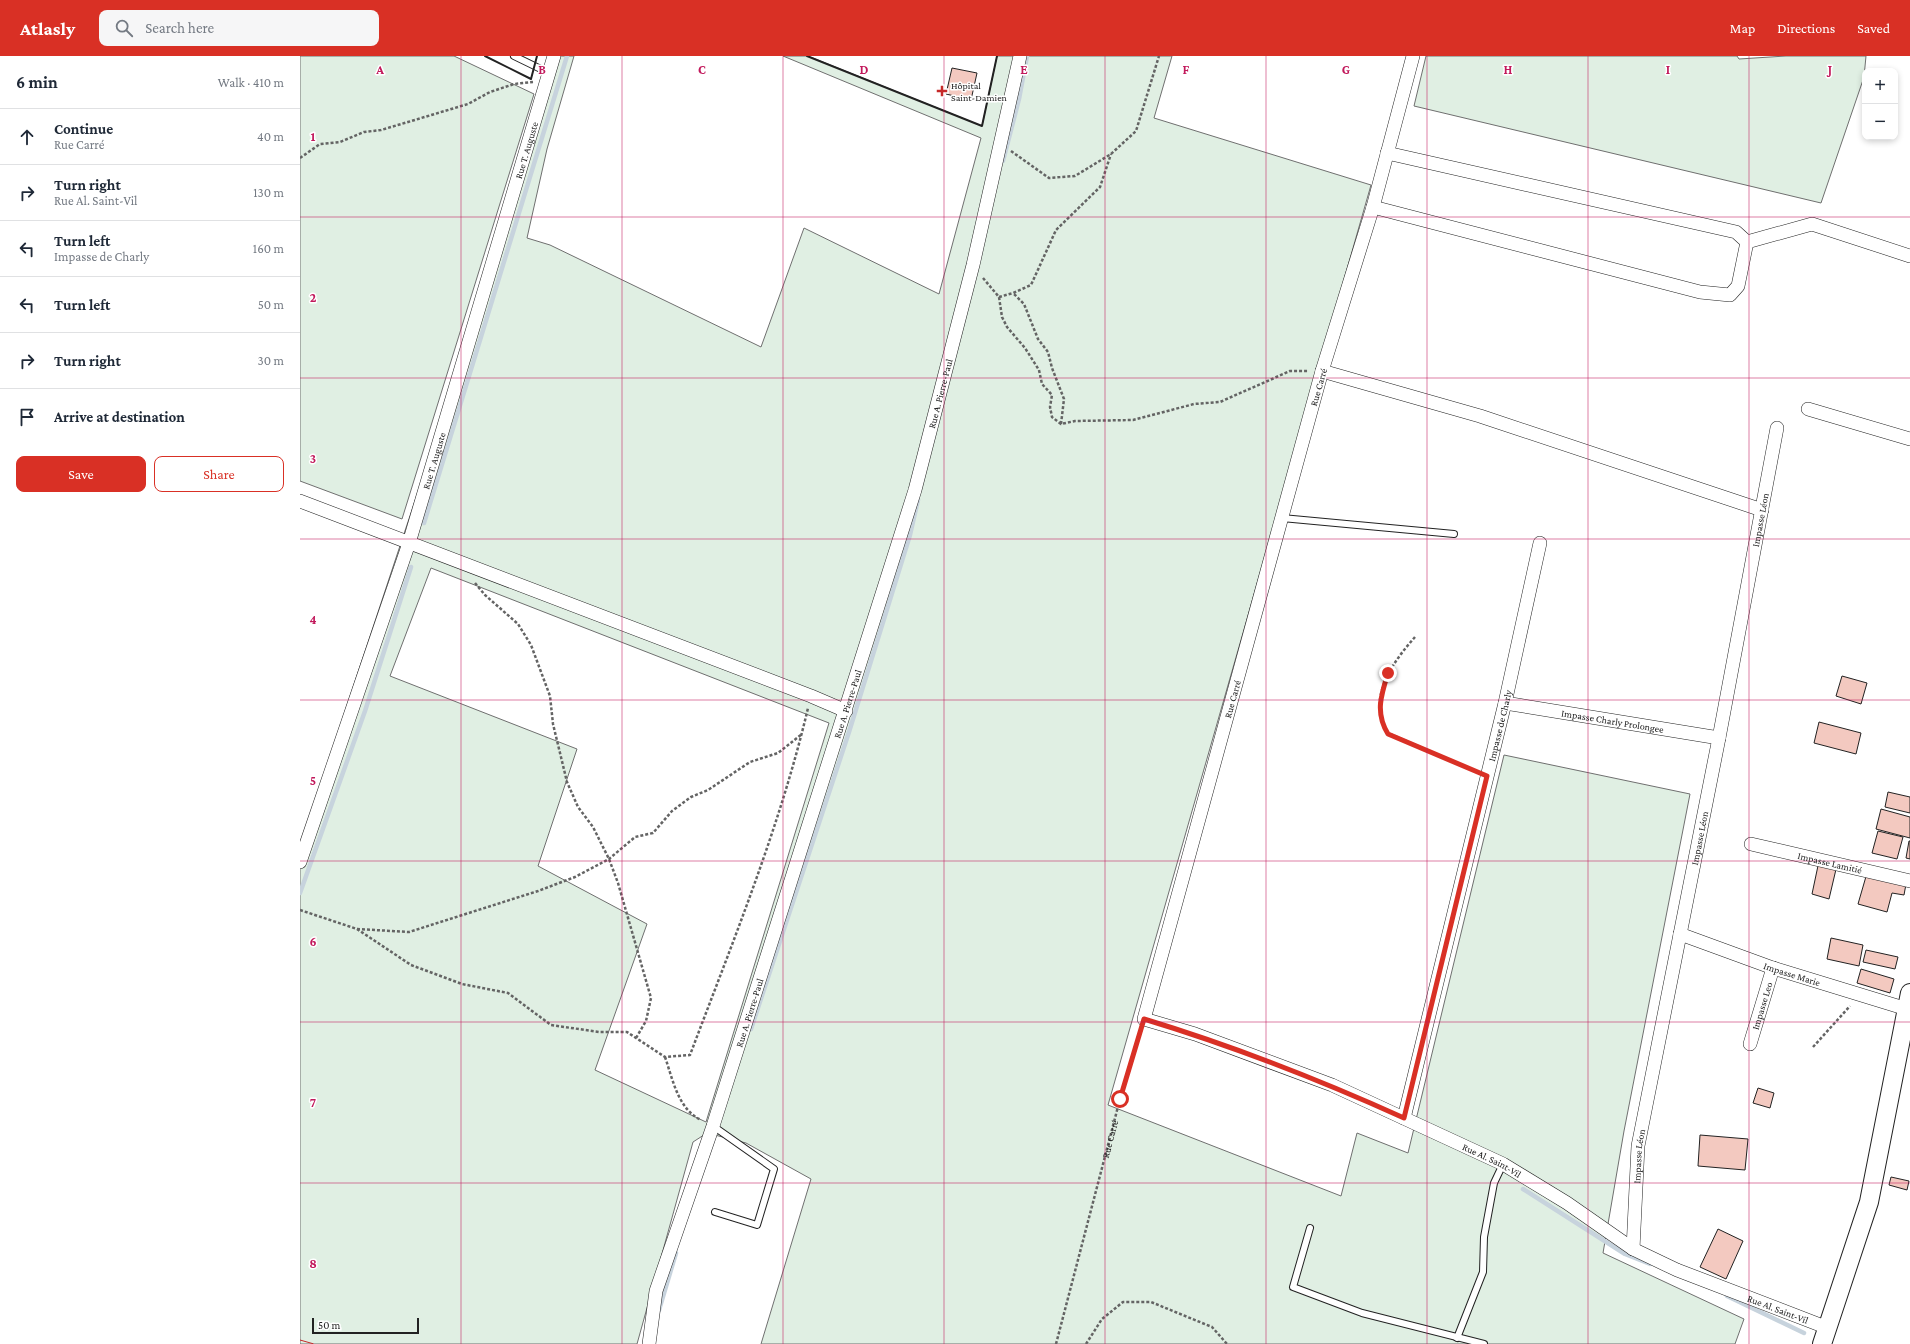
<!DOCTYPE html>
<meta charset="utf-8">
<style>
body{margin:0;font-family:"Crimson Pro",serif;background:#f6f6f7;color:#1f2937}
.controls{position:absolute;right:12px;top:12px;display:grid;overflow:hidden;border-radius:8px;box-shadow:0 2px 6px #0003}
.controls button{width:36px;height:36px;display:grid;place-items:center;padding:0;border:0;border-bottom:1px solid #e0e1e3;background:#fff;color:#1f2937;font:20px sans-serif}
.scale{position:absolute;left:12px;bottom:10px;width:107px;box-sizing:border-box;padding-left:4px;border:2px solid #222;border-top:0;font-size:11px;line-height:14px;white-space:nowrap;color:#222;-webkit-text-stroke:3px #fff;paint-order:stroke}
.stop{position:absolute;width:12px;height:12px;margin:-9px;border:3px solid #d93025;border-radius:50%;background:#fff}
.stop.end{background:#d93025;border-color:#fff;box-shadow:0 1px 4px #0008}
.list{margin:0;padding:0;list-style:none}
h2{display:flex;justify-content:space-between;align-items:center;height:52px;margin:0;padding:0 16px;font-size:17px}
h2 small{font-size:13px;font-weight:400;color:#747a83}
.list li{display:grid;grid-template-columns:26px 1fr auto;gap:12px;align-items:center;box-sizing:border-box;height:56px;padding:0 16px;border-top:1px solid #e0e1e3}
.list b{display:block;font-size:15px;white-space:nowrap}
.list p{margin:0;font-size:13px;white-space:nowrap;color:#747a83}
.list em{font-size:13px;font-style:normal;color:#747a83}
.actions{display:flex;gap:8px;padding:12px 16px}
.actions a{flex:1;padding:9px 0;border:1px solid #d93025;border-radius:8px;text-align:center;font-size:14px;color:#d93025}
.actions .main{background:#d93025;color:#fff}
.icon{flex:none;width:22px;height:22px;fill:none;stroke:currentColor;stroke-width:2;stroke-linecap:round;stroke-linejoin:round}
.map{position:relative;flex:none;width:1610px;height:1288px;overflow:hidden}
header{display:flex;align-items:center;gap:24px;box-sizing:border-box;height:56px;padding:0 20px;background:#d93025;color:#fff}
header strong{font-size:19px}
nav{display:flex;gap:22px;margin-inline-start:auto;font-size:14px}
.search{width:280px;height:36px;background:#f6f6f7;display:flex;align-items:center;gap:10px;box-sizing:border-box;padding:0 14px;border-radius:8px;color:#747a83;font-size:15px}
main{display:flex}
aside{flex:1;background:#fff}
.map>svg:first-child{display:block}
.green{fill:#e0efe3;stroke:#6f6f6f;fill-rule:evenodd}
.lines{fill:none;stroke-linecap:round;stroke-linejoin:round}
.stream{stroke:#c7d3dd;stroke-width:4.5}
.building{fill:#f3c9c0;stroke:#222}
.service-casing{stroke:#222;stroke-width:8}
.minor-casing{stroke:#222;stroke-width:14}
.secondary-casing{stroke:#222;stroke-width:20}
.path{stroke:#646464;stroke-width:2.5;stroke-dasharray:3 2;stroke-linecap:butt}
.service{stroke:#fff;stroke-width:6}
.minor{stroke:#fff;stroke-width:13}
.secondary{stroke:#fff;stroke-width:18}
.wall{stroke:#222;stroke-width:2}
.power{stroke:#c62828;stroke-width:1;stroke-dasharray:14 3 2 3;stroke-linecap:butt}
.route{stroke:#d93025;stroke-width:5}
.grid{fill:none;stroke:#c2185b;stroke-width:1;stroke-opacity:0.55}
.poi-dot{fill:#c62828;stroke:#fff;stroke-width:1.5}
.labels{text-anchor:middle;stroke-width:3;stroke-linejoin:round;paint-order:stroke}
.poi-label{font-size:10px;fill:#222;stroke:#fff;text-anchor:start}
.street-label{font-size:10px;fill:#222;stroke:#fff}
.grid-label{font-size:13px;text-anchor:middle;font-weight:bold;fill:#c2185b;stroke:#fff;stroke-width:3;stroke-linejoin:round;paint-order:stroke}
</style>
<header>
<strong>Atlasly</strong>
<div class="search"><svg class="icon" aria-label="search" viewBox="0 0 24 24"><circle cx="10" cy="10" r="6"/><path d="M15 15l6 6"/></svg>Search here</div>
<nav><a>Map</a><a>Directions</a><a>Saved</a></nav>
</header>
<main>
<aside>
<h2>6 min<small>Walk · 410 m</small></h2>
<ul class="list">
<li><svg class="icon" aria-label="ahead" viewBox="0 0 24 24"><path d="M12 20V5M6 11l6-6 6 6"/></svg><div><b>Continue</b><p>Rue Carré</p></div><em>40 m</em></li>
<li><svg class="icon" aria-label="right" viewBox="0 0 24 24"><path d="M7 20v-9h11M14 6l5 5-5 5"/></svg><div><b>Turn right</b><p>Rue Al. Saint-Vil</p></div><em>130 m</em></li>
<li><svg class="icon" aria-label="left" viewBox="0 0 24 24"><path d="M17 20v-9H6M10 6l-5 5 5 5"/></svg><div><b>Turn left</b><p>Impasse de Charly</p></div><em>160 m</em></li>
<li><svg class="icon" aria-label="left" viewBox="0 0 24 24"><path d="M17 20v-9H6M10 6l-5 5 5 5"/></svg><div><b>Turn left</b></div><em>50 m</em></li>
<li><svg class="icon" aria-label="right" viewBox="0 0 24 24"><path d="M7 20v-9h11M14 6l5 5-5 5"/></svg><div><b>Turn right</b></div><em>30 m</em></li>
<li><svg class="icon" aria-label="arrive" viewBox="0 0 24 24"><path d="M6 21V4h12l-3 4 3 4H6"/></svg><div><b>Arrive at destination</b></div></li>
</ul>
<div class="actions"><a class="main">Save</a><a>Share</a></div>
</aside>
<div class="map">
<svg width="1610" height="1288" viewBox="0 0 1610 1288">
<rect width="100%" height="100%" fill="#fff"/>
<g class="green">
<polygon points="0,0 154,0 234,38 102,463 0,425"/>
<path d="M248,0H274L247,93L227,182L250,189L461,291L504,172L639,238L681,82L483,0H508L682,70L697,0H872L854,62L1071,129L808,1049L1041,1140L1057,1077L1108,1097L1204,699L1390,738L1324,1075L1303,1197L1444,1263L1435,1288H461L511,1123L446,1087L407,1077L393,1086L337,1288H0V791L176,261ZM131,512L529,667L406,1066L295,1014L347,868L238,810L277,693L90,620Z"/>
<polygon points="1126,0 1437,0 1439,3 1486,0 1566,0 1564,21 1521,147 1114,50"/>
</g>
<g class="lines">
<g class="stream">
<polyline points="703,105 719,43 727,0"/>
<polyline points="124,467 267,0"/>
<polyline points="0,837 65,655 111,511"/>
<polyline points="451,973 549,676 610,479 618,444"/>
<polyline points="1223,1133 1325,1198 1350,1208"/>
<polyline points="1427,1240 1504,1277"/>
<polyline points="359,1254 376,1197"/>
</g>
</g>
<g class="building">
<polygon points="652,12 677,17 671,44 646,38"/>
<polygon points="1542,620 1567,627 1561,648 1536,640"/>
<polygon points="1519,666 1561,677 1556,698 1514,687"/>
<polygon points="1588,736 1610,741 1610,757 1585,751"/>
<polygon points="1581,753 1610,761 1610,782 1576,773"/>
<polygon points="1578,775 1603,781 1597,803 1572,797"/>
<polygon points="1609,785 1610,785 1610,803 1606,802"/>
<polygon points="1519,805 1537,809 1529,843 1512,838"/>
<polygon points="1567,817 1606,828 1604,839 1592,837 1587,856 1558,848"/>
<polygon points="1531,882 1563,889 1559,910 1527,903"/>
<polygon points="1566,894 1598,901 1595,913 1563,906"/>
<polygon points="1561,913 1594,923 1590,937 1557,927"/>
<polygon points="1458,1032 1474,1037 1470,1052 1453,1047"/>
<polygon points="1400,1079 1448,1083 1445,1114 1398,1110"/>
<polygon points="1591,1121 1609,1125 1607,1134 1589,1129"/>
<polygon points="1418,1173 1443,1185 1426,1223 1400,1211"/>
</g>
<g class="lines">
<g class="service-casing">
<g id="service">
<polyline points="214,0 249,17"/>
<polyline points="982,462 1154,478"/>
<polyline points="413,1070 474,1113 457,1169 415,1156"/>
<polyline points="1010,1172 993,1231 1062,1257 1184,1288"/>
<polyline points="1157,1282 1183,1216 1184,1181 1194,1127 1203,1108"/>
</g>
</g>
<g class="minor-casing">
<g id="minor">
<path id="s2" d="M1113,0L1073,151L1022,315L844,963L895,978L1032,1029L1203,1108L1267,1147L1333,1193L1377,1214L1528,1272"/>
<polyline points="1073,151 1400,236 1430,239 1438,230 1447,186 1436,176 1087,97"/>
<polyline points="1447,186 1512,168 1610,200"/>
<polyline points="1022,315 1180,360 1462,454"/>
<polyline points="1508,353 1610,383"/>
<polyline points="0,445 511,640 546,655"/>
<path id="s3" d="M1205,647L1419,682"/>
<path id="s4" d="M1451,788L1610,825"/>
<path id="s5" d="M0,806L109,487L254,0"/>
<path id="s6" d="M1380,878L1473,912L1607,953"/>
<path id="s7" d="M1450,988L1473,912"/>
<path id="s8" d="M1104,1062L1205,647L1240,487"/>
<path id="s9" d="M1333,1193L1338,1090L1419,682L1477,372"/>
<path id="s10" d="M349,1288L356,1235L413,1070L615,434L673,209L720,0"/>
</g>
</g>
<g class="secondary-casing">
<polyline id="secondary" points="1522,1288 1569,1146 1610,937"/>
</g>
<g class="path">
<polyline points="711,95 749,122 775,120 811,98 836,75 859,0"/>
<polyline points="0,102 20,88 40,86 64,76 81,74 108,66 168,48 190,36 214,28 233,26"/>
<polyline points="683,222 699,241 702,261 707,271 725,292 739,314 742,328 752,339 750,351 752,361 761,368 775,365 833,364 894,348 920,346 990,315 1009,315"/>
<polyline points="699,241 713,237"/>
<polyline points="761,368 764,343 752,312 748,296 738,283 724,248 713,237 731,229 756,174 800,131 811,98"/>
<polyline points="175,527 185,539 218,568 231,589 250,640 253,668 267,726 278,751 293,771 309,803 318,827 351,942 346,965 336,982"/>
<path d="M1115,581C1092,607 1066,643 1088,677L1175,715"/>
<path d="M0,854L57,873L111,909L162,928L208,937L251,969L299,976H327L365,1001L390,999C433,885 480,771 508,652"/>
<polyline points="57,873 109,876 238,835 275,821 309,803 335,781 353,777 372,755 391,741 408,734 450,706 478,697 502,678"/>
<polyline points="1513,991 1550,950"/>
<path d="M365,1001C373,1024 378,1053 401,1064"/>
<path id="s1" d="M756,1288L820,1043L840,976"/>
<polyline points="786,1288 802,1263 823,1246 851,1246 912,1271 927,1288"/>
</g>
<use href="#service" class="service"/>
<use href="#minor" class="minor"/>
<use href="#secondary" class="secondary"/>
<g class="wall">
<polyline points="185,0 231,23 237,0"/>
<polyline points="507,0 682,70 697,0"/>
</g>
<polyline class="power" points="0,1284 14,1288"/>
</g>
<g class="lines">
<path class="route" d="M820,1043L844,963C933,990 1020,1024 1104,1062L1187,720L1088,678C1075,657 1081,639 1088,617"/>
</g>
<path class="grid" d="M161,0V1288M322,0V1288M483,0V1288M644,0V1288M805,0V1288M966,0V1288M1127,0V1288M1288,0V1288M1449,0V1288M0,161H1610M0,322H1610M0,483H1610M0,644H1610M0,805H1610M0,966H1610M0,1127H1610"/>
<path class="poi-dot" d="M640 29h4v4h4v4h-4v4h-4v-4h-4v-4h4z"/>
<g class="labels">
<g class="poi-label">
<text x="651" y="33">Hôpital<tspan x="651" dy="12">Saint-Damien</tspan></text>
</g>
<g class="street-label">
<text dy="4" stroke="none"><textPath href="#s5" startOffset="747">Rue T. Auguste</textPath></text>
<text transform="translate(1018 331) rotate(-74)" y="4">Rue Carré</text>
<text dy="4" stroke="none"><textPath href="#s10" startOffset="995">Rue A. Pierre-Paul</textPath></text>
<text dy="4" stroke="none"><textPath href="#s5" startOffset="423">Rue T. Auguste</textPath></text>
<text dy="4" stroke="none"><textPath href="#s9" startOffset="741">Impasse Léon</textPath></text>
<text transform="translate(932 643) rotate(-75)" y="4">Rue Carré</text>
<text dy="4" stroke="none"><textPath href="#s10" startOffset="671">Rue A. Pierre-Paul</textPath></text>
<text dy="4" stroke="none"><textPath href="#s3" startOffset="109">Impasse Charly Prolongee</textPath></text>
<text dy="4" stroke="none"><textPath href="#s8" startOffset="404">Impasse de Charly</textPath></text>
<text dy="4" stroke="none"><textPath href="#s9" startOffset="417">Impasse Léon</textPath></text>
<text dy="4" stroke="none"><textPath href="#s4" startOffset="81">Impasse Lamitié</textPath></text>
<text dy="4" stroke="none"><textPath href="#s6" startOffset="119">Impasse Marie</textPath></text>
<text dy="4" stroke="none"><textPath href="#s7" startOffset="40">Impasse Leo</textPath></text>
<text dy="4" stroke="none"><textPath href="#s10" startOffset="347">Rue A. Pierre-Paul</textPath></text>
<text dy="4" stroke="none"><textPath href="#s1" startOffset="212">Rue Carré</textPath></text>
<text dy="4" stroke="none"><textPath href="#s9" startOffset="93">Impasse Léon</textPath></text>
<text dy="4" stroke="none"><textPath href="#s2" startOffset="1376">Rue Al. Saint-Vil</textPath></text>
<text dy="4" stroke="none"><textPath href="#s2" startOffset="1700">Rue Al. Saint-Vil</textPath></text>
</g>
</g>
<g class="grid-label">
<text x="80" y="18">A</text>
<text x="242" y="18">B</text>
<text x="402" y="18">C</text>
<text x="564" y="18">D</text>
<text x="724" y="18">E</text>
<text x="886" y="18">F</text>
<text x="1046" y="18">G</text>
<text x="1208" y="18">H</text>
<text x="1368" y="18">I</text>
<text x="1530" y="18">J</text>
<text x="13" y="85">1</text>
<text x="13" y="246">2</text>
<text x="13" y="407">3</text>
<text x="13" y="568">4</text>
<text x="13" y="729">5</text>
<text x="13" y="890">6</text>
<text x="13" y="1051">7</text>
<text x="13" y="1212">8</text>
</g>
</svg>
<div class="controls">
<button>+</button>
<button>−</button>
</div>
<div class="scale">50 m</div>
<div class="stop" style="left:820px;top:1043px"></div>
<div class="stop end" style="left:1088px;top:617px"></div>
</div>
</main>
